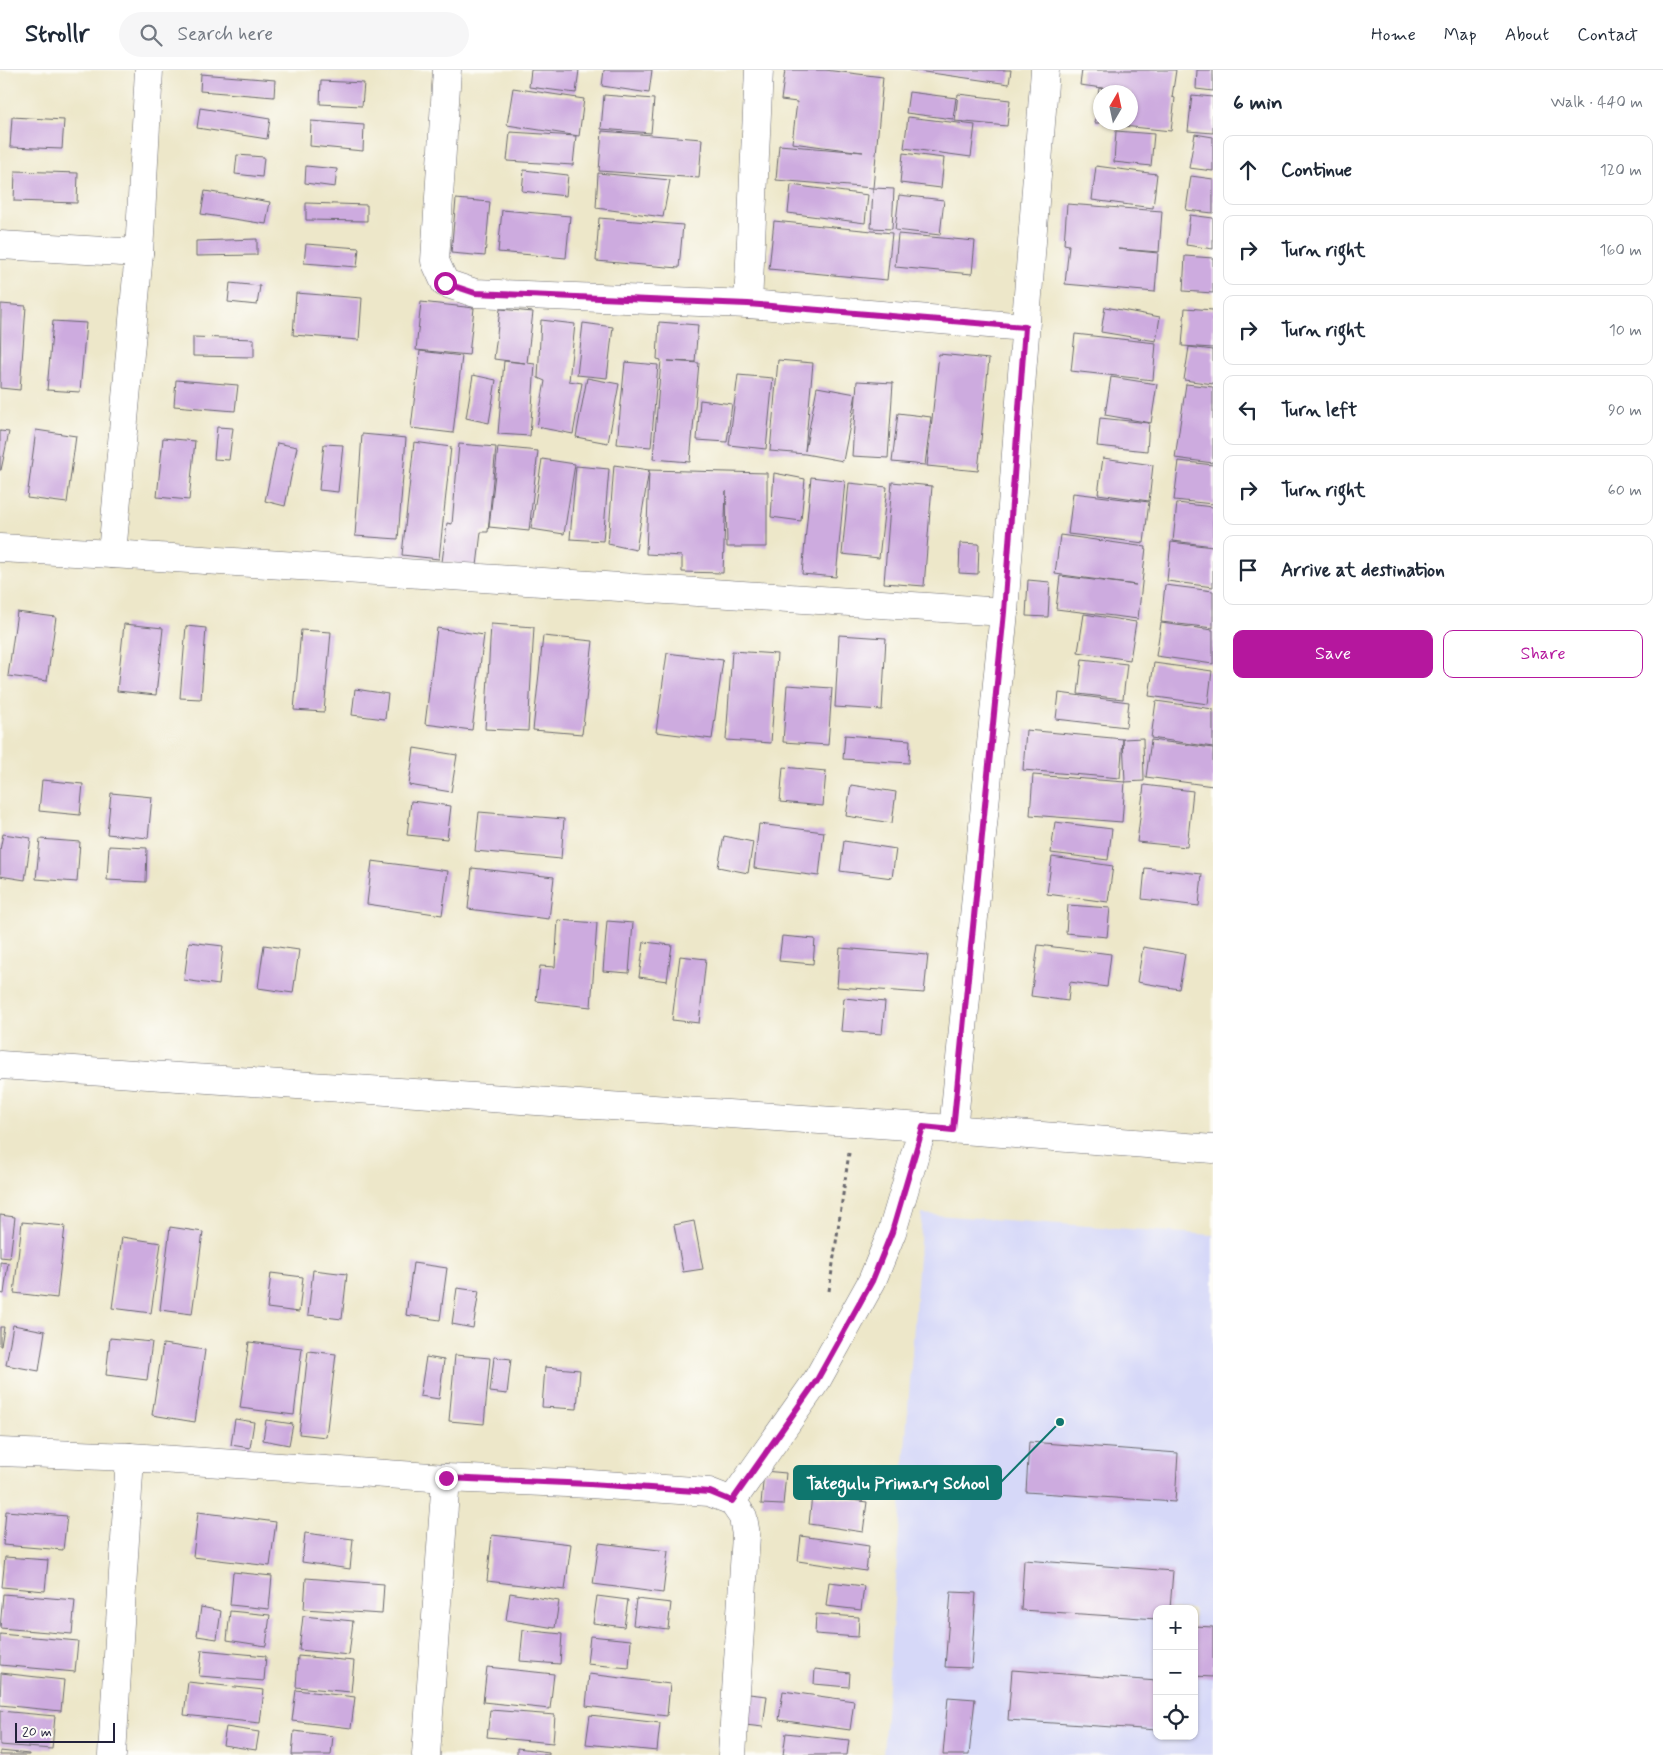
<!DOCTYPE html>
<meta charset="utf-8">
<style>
body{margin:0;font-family:Mynerve,sans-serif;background:#f6f6f7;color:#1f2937}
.controls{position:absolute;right:15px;bottom:15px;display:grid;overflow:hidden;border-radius:10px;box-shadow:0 1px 4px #0004}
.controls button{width:45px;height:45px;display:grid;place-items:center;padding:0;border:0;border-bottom:1px solid #e0e1e3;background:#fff;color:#1f2937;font:25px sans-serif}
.compass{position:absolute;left:1093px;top:15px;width:45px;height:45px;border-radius:50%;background:#fff;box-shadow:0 1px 4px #0004;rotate:9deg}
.scale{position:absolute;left:15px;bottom:12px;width:100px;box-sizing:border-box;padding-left:5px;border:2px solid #22223b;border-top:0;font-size:14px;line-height:18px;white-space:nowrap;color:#22223b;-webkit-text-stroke:4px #fdfcf7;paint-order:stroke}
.stop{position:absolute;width:15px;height:15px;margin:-11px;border:4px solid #b5179e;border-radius:50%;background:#fff}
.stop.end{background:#b5179e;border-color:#fff;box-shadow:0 1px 5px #0008}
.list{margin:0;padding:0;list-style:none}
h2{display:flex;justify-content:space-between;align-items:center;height:65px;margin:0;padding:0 20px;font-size:21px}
h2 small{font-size:16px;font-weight:400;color:#747a83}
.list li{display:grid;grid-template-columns:32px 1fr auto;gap:15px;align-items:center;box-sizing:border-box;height:70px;margin:0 10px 10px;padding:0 10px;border:1px solid #e0e1e3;border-radius:10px}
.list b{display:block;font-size:19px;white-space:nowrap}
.list em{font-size:16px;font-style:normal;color:#747a83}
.actions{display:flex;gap:10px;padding:15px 20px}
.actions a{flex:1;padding:11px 0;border:1px solid #b5179e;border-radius:10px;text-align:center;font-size:18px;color:#b5179e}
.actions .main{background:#b5179e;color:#fff}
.icon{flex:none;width:28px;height:28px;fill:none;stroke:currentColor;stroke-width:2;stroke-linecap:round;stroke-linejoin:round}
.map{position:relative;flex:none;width:1213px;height:1685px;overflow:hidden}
header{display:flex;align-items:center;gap:30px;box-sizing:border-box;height:70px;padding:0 25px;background:#fff;border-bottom:1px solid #e0e1e3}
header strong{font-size:24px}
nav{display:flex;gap:28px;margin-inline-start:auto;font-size:18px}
.search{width:350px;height:45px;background:#f6f6f7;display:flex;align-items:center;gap:12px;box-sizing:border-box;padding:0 18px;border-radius:28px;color:#747a83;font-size:19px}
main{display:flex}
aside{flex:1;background:#fff}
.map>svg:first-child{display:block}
.built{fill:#d6d8f8;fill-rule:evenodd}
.building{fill:#cdabdf}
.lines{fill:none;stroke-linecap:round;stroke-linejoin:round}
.minor-casing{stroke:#69676d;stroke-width:29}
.path{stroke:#69676d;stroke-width:3;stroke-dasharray:4 4;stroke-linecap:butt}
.minor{stroke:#fff;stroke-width:28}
.route{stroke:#b5179e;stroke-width:6}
.leader{fill:none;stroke:#0f766e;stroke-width:2}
.callout-dot{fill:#0f766e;stroke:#fdfcf7;stroke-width:2}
.callout{fill:#0f766e;stroke:#0f766e;stroke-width:2}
.callout-label{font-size:18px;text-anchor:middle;font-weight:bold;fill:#fff}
</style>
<header>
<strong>Strollr</strong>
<div class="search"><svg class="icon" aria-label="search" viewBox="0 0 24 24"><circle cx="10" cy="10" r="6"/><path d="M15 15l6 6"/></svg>Search here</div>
<nav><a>Home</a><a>Map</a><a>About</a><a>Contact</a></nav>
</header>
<main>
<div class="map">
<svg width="1213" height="1685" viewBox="0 0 1213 1685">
<rect width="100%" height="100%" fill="#fdfcf7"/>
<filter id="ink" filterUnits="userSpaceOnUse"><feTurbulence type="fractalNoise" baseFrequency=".02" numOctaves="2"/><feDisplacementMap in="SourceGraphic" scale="10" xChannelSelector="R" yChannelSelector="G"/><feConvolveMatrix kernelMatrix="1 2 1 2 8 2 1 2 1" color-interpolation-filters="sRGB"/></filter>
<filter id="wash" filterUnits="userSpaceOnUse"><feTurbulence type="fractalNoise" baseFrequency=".0096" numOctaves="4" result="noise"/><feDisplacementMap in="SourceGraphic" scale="20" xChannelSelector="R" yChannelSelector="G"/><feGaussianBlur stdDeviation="1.12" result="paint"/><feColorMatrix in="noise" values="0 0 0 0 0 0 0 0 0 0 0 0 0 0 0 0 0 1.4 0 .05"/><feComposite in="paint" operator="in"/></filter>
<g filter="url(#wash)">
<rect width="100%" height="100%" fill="#ede7c9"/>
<path class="built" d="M922,1144L1213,1165V1685H883ZM1157,1539H1194V1666H1157Z"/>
<g id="blocks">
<g class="building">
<polygon points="531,0 579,0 576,23 529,17"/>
<polygon points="604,0 652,0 649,23 602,16"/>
<polygon points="785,0 825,0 883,7 873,118 776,110 779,75 863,82 792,73 797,32 781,30"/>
<polygon points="910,0 1011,0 1009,14"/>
<polygon points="1082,0 1176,0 1172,27 1175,28 1171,61 1104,54 1104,52 1130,52 1130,22 1133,22 1080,15"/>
<polygon points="1197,0 1213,0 1213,21 1196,19"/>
<polygon points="201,4 275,10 274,27 200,21"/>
<polygon points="321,11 364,13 362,36 320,34"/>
<polygon points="513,18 584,29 579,66 507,55"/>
<polygon points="1099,18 1120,21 1120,22 1100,22 1100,53 1095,53"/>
<polygon points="909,22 956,28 953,49 906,43"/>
<polygon points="958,24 1010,30 1007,56 955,51"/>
<polygon points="604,25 654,29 651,63 601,59"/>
<polygon points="1192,25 1213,27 1213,63 1188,61"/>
<polygon points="200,38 270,49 267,69 197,58"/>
<polygon points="12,47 64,50 62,79 10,77"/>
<polygon points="908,47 975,55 971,87 904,78"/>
<polygon points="311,51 364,55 363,81 310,76"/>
<polygon points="602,61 702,69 699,108 599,101"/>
<polygon points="1116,61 1154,64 1151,96 1114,92"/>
<polygon points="510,62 576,66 573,95 507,91"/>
<polygon points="1195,64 1213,67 1213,101 1189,98"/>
<polygon points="903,83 944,88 941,118 900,113"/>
<polygon points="237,85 264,87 262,107 235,104"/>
<polygon points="306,96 337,99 335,117 305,113"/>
<polygon points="1096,96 1157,104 1153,138 1092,130"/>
<polygon points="524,100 568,105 566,126 522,121"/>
<polygon points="15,101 78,103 77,133 14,131"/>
<polygon points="598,103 670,110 663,147 596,138"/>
<polygon points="1191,106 1213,109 1213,143 1186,140"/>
<polygon points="791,115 868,125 865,153 788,143"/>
<polygon points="873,118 894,119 892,159 871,158"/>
<polygon points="205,121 270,132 266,154 201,144"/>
<polygon points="899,125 944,130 940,165 895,160"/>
<polygon points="456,129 490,132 485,186 451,183"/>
<polygon points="306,133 367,135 367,151 306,150"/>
<polygon points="1067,134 1162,141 1159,182 1118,179 1158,183 1155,222 1065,214 1069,175 1064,174"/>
<polygon points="502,140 570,146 566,188 498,182"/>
<polygon points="1190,145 1213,148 1213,179 1186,175"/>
<polygon points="599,148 683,155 679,198 596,191"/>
<polygon points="774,151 892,163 887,210 769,199"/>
<polygon points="898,164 975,171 972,204 895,197"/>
<polygon points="257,169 257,185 196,186 196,171"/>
<polygon points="306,174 359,178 357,197 304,193"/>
<polygon points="1185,186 1213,188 1213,223 1183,221"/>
<polygon points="230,213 260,216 257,235 228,232"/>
<polygon points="296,223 362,228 359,270 293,265"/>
<polygon points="421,232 474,238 469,285 416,280"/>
<polygon points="1,234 26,236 20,320 0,318"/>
<polygon points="1105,237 1160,247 1156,271 1101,262"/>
<polygon points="1185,238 1213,240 1213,278 1182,276"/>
<polygon points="500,239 533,242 527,293 535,294 530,366 498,364 504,291 525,293 494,289"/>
<polygon points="541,250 575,254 569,311 582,313 573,364 537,357 545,311 538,308"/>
<polygon points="53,251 86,253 80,322 47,320"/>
<polygon points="659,252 698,255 695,292 668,291 699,293 690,392 653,389 661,290 657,289"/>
<polygon points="583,253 613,257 607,308 577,305"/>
<polygon points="1075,264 1156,273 1153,310 1071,301"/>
<polygon points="193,267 254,269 254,287 193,286"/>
<polygon points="1189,277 1213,280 1213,314 1184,310"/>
<polygon points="420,281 462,286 453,363 411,358"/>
<polygon points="939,284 989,289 978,401 927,396"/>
<polygon points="778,290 813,293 805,381 817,317 856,324 843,391 805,384 770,381"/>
<polygon points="625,292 658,295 651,377 617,374"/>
<polygon points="473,305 496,310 489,353 466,348"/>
<polygon points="738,305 773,308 766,379 729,375"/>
<polygon points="1111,307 1157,314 1151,353 1105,345"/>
<polygon points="587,308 619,314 608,373 576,367"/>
<polygon points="176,310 238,315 235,341 174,336"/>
<polygon points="857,311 893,313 888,388 852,386"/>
<polygon points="1186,314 1213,317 1213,393 1175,388"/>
<polygon points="700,330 732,334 727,372 697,370"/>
<polygon points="898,343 931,347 925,395 892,392"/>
<polygon points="1100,348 1149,353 1147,381 1097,376"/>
<polygon points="217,357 233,358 229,390 214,389"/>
<polygon points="36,360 76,366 67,433 27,428"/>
<polygon points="0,361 9,362 1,400 0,400"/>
<polygon points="362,364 406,368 398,469 355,466"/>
<polygon points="163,368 195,371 189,430 157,427"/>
<polygon points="414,372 451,377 439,489 402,485"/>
<polygon points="277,373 297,377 285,436 265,431"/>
<polygon points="324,374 343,375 338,422 319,420"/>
<polygon points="459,374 496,377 488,462 481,462 477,496 442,492 447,453 452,454"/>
<polygon points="498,377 538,381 529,461 489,457"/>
<polygon points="1103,388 1153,395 1149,431 1098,424"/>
<polygon points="542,389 575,394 564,464 531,459"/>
<polygon points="1179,391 1213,395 1213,434 1174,430"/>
<polygon points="614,395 649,400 767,403 767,477 727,477 726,421 723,503 682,502 682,486 646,484 649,400 636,480 608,474"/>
<polygon points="576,396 609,399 603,471 570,469"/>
<polygon points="774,403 805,409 801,451 771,447"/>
<polygon points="811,407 845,411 836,507 802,504"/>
<polygon points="892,412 932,416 924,516 884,513"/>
<polygon points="849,413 887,417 879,488 842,484"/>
<polygon points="1073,423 1149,432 1144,473 1068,464"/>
<polygon points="1177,433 1213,437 1213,476 1173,471"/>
<polygon points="1060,465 1146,477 1138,549 1056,539 1060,506 1136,515 1055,504"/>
<polygon points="1171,472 1213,477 1213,517 1167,511"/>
<polygon points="960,473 979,474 978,504 959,503"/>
<polygon points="1028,510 1050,512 1048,547 1026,546"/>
<polygon points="1165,515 1213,521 1213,558 1161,552"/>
<polygon points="17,542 56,547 47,611 8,606"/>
<polygon points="1084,544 1136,552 1130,590 1078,582"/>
<polygon points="1161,553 1213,560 1213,594 1156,586"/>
<polygon points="124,554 163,558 156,625 117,621"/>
<polygon points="491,554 534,557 528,661 485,659"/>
<polygon points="186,556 206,558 201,629 180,628"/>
<polygon points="437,558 484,565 472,660 425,654"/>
<polygon points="301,560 331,562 324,642 294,640"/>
<polygon points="839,565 886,568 882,640 835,637"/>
<polygon points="543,566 593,571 582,664 533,660"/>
<polygon points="732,581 777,584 771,673 726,670"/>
<polygon points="667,583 723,590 712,669 656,662"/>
<polygon points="1082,589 1127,594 1123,629 1078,624"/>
<polygon points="1154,593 1212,601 1208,634 1149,626"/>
<polygon points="787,615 832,618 828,675 783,672"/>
<polygon points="355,619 388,624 385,649 352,645"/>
<polygon points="1059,623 1129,632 1126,657 1056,649"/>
<polygon points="1156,631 1213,639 1213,677 1151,668"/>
<polygon points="1026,660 1123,669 1143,668 1144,711 1125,712 1123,669 1120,708 1023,700"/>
<polygon points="845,665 910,670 909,693 843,689"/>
<polygon points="1151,670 1213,678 1213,716 1146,707"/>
<polygon points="414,678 457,685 451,722 409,715"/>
<polygon points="783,697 826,701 823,736 780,732"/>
<polygon points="1033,705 1125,712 1122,752 1030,745"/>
<polygon points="42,710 83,714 80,745 39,741"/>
<polygon points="851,715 896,722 892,753 846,746"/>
<polygon points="1144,715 1193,721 1187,777 1137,772"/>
<polygon points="111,723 152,727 148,768 107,764"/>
<polygon points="411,731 451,736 447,769 407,765"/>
<polygon points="479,742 564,749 561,789 475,781"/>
<polygon points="1055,752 1112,759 1108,790 1051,783"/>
<polygon points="759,754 824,762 819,806 754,798"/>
<polygon points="3,764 31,768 25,810 0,806 0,780"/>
<polygon points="724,766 753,772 748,803 718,797"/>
<polygon points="40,769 80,772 77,812 36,809"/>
<polygon points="844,771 896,779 892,808 840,801"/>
<polygon points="109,776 147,778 146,812 107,810"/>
<polygon points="1052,787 1113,796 1108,832 1047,824"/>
<polygon points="372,791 448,801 442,845 367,834"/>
<polygon points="472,798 554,807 549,849 468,839"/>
<polygon points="1145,798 1202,804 1199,836 1142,829"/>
<polygon points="1068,835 1110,838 1107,867 1066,863"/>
<polygon points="558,850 597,853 591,937 536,931 540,896 555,897"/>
<polygon points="607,851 633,853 629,903 603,901"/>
<polygon points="782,866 815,869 813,894 779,891"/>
<polygon points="189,872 223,876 219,915 184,910"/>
<polygon points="644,872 672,875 667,911 639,907"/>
<polygon points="264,875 299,880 293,923 258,918"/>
<polygon points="1038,875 1111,884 1107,917 1070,912 1068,931 1031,926"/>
<polygon points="1143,877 1185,884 1179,919 1137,912"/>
<polygon points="840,878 928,885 924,923 837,917"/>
<polygon points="680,886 706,889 699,953 672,950"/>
<polygon points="844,928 885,932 882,964 841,961"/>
<polygon points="0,1145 15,1147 10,1188 0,1187"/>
<polygon points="694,1151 703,1199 683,1202 674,1155"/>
<polygon points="22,1152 65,1156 57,1228 14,1223"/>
<polygon points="170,1157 203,1162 192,1244 160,1240"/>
<polygon points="122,1167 161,1173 151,1243 112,1238"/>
<polygon points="0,1192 8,1193 4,1224 0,1223"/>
<polygon points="413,1193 447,1198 440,1250 406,1245"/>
<polygon points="313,1200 347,1204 342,1249 308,1245"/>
<polygon points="271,1203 303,1207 299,1242 267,1238"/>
<polygon points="457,1218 479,1221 473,1258 452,1254"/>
<polygon points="13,1255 45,1261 39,1301 6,1295"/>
<polygon points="0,1257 4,1257 1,1276 0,1276"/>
<polygon points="110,1268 152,1272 147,1310 106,1305"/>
<polygon points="249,1272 302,1278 294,1345 240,1338"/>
<polygon points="163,1274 205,1280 195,1352 152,1345"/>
<polygon points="308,1281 336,1284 326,1367 299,1364"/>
<polygon points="455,1285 490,1288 484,1354 449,1351"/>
<polygon points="426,1287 444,1290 439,1329 420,1326"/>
<polygon points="494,1287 511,1289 507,1324 490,1322"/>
<polygon points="545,1297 580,1300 577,1339 542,1337"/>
<polygon points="235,1349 254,1352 250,1378 231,1375"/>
<polygon points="266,1350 293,1354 289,1375 263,1370"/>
<polygon points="1029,1372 1178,1383 1175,1432 1026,1422"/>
<polygon points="764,1401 786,1403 783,1435 761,1434"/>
<polygon points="812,1425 867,1432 863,1462 809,1454"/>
<polygon points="6,1441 67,1446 63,1480 3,1475"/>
<polygon points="198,1442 276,1452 270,1496 193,1487"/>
<polygon points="305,1463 353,1469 350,1499 302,1492"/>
<polygon points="492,1465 571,1474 565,1520 487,1511"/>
<polygon points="801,1466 869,1476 866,1501 798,1491"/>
<polygon points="599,1473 668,1481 663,1523 593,1514"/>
<polygon points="5,1487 48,1490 45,1521 2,1517"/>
<polygon points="1024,1490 1173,1501 1170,1539 1157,1539 1157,1549 1021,1540"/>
<polygon points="233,1502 272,1506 269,1539 230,1535"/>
<polygon points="306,1508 384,1514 382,1544 304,1539"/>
<polygon points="829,1512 864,1516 861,1540 826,1536"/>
<polygon points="951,1522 976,1523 971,1598 945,1597"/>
<polygon points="510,1523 559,1531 555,1558 506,1550"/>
<polygon points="3,1524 75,1530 72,1564 0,1558"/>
<polygon points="597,1526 628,1530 624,1557 593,1553"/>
<polygon points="636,1529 671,1533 668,1559 633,1555"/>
<polygon points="201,1537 221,1541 217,1569 197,1566"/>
<polygon points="230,1541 270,1545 266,1576 227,1570"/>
<polygon points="816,1544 859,1547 858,1567 815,1564"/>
<polygon points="303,1546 353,1551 349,1585 299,1580"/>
<polygon points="1194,1556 1213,1557 1213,1607 1194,1606"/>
<polygon points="523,1560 562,1564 560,1594 520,1591"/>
<polygon points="0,1564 78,1571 75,1602 0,1595"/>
<polygon points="590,1566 631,1570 629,1598 587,1594"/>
<polygon points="202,1580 266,1586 264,1611 199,1606"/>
<polygon points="298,1586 354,1591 351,1622 296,1617"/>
<polygon points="487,1597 554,1604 550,1639 483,1632"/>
<polygon points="815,1599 850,1603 849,1617 814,1614"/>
<polygon points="1012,1600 1157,1611 1157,1660 1008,1650"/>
<polygon points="1,1603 64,1610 61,1641 0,1635"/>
<polygon points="589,1604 670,1614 667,1646 586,1636"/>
<polygon points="188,1612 264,1620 260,1653 184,1645"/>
<polygon points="296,1620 355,1627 351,1658 292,1651"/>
<polygon points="783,1621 854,1631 850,1660 779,1650"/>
<polygon points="749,1624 767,1626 763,1657 745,1655"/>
<polygon points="948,1627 975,1629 969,1685 943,1685"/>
<polygon points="490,1640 555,1645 553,1673 487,1667"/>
<polygon points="0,1641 55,1646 52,1679 0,1675"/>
<polygon points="590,1645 660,1653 657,1681 586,1674"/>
<polygon points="226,1657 259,1662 256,1680 223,1675"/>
<polygon points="294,1661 333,1666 331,1685 292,1685"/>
<polygon points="786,1663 849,1670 847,1685 783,1685"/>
<polygon points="517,1678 549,1682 549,1685 517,1685"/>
<polygon points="0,1681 29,1684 29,1685 0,1685"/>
</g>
</g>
</g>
<g filter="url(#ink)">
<use href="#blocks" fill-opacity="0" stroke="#69676d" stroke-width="1"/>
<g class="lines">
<g class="minor-casing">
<g id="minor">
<polyline points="447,0 435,191 445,213 475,223 748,234 1025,257"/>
<polyline points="0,175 139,183"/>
<polyline points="748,234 759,0"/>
<polyline points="0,478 112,484 1004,542"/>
<polyline points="112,484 139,183 149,0"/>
<polyline points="0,995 923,1057 1213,1079"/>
<polyline points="953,1060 1004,542 1045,0"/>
<polyline points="0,1382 130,1387 446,1408 590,1414 709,1422 732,1431 743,1447 746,1465 732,1685"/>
<polyline points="732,1431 817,1310 872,1211 892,1162 923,1057"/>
<polyline points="112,1685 130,1387"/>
<polyline points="426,1685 446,1408"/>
</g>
</g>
<polyline class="path" points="829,1221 849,1083"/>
<use href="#minor" class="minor"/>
</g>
</g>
<g class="lines" filter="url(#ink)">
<polyline class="route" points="445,213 475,223 748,234 1025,257 1004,542 953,1060 923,1057 892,1162 872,1211 817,1310 732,1431 710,1422 590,1414 446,1408"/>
</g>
<path class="leader" d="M1060 1352L1001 1412"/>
<circle class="callout-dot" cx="1060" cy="1352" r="5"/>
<rect class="callout" x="794" y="1396" width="207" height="33" rx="5"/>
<g class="callout-label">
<text x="898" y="1419">Tategulu Primary School</text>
</g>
</svg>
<div class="controls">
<button>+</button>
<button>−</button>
<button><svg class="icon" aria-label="locate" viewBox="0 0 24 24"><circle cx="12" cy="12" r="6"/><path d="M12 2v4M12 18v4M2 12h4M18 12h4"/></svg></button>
</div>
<svg class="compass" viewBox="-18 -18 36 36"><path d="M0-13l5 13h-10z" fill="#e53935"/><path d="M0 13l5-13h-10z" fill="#747a83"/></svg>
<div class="scale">20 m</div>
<div class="stop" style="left:445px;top:213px"></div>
<div class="stop end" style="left:446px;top:1408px"></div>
</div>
<aside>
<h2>6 min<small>Walk · 440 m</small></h2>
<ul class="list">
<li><svg class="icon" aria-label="ahead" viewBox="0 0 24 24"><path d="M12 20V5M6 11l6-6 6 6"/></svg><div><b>Continue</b></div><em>120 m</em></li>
<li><svg class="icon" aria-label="right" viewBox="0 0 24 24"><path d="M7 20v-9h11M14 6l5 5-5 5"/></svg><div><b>Turn right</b></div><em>160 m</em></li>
<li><svg class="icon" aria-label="right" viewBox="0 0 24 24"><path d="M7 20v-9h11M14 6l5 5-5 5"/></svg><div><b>Turn right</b></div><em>10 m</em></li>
<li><svg class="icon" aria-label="left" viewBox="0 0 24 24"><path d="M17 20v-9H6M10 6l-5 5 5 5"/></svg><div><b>Turn left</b></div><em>90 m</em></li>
<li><svg class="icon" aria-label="right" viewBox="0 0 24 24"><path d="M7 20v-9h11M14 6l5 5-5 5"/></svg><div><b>Turn right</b></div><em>60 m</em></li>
<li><svg class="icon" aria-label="arrive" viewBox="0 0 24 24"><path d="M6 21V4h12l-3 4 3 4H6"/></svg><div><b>Arrive at destination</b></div></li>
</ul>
<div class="actions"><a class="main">Save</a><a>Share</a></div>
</aside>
</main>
